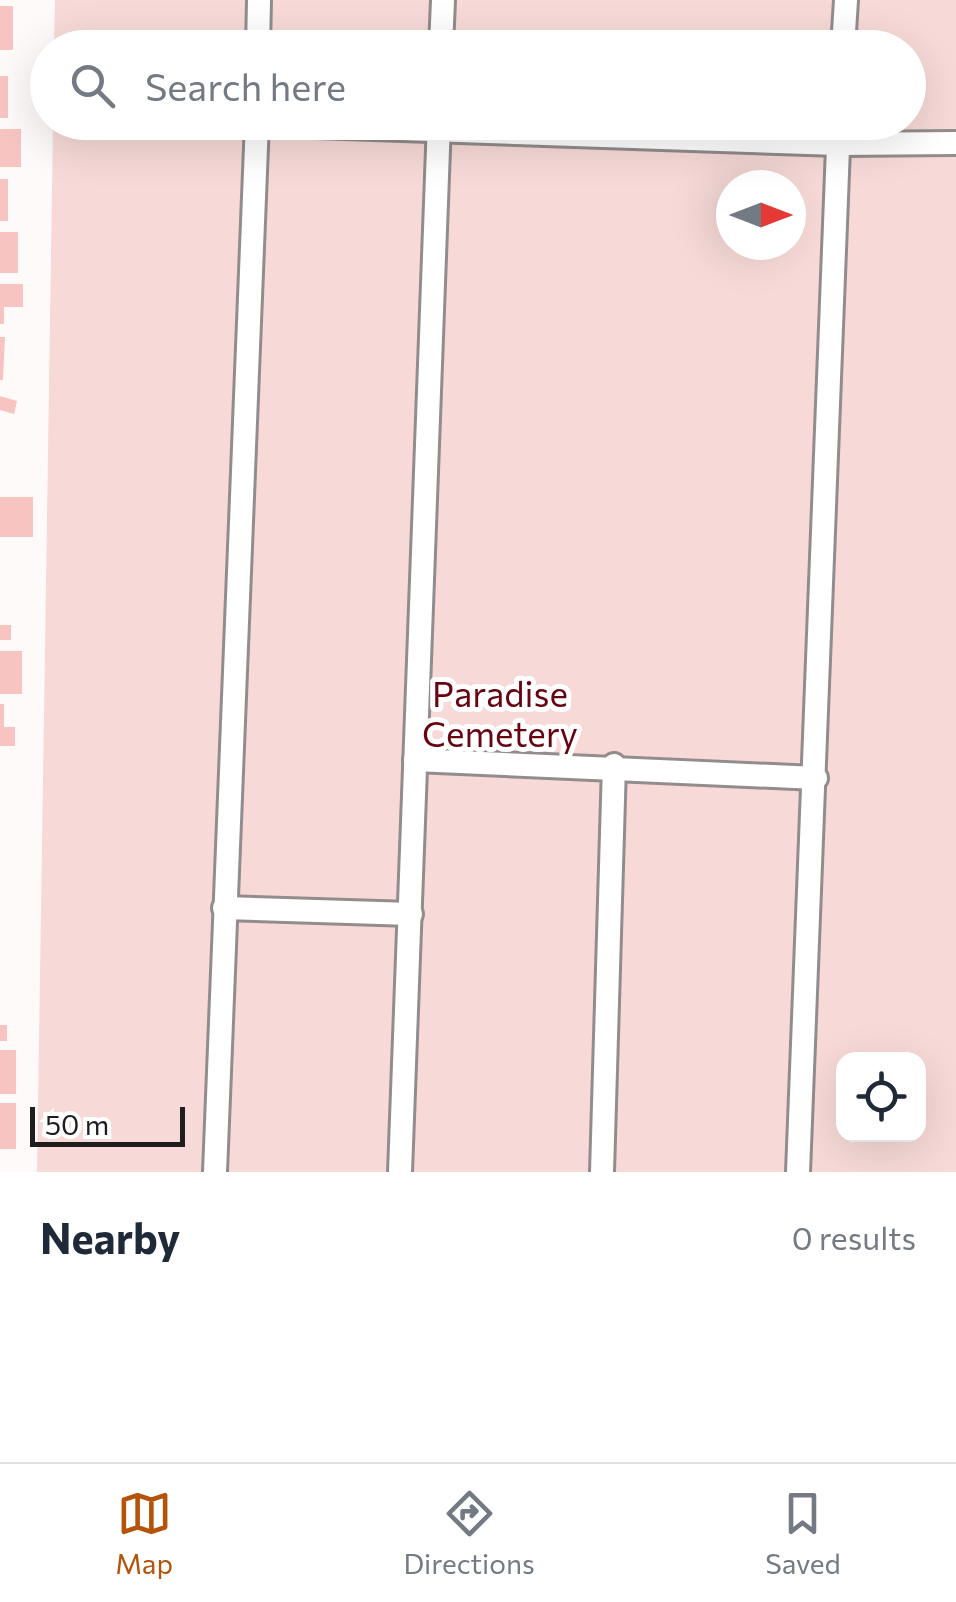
<!DOCTYPE html>
<style>
body{margin:0;font-family:Commissioner,sans-serif;background:#f2f2f3;color:#1f2937}
.controls{position:absolute;right:30px;bottom:30px;display:grid;overflow:hidden;border-radius:20px;box-shadow:0 10px 40px #0002}
.controls button{width:90px;height:90px;display:grid;place-items:center;padding:0;border:0;border-bottom:2px solid #e0e1e3;background:#fff;color:#1f2937;font:50px sans-serif}
.compass{position:absolute;left:716px;top:170px;width:90px;height:90px;border-radius:50%;background:#fff;box-shadow:0 10px 40px #0002;rotate:90deg}
.scale{position:absolute;left:30px;bottom:25px;width:155px;box-sizing:border-box;padding-left:10px;border:5px solid #1f1d1d;border-top:0;font-size:28px;line-height:35px;white-space:nowrap;color:#1f1d1d;-webkit-text-stroke:8px #fff;paint-order:stroke}
.list{margin:0;padding:0;list-style:none}
h2{display:flex;justify-content:space-between;align-items:center;height:130px;margin:0;padding:0 40px;font-size:42px}
h2 small{font-size:32px;font-weight:400;color:#747a83}
.icon{flex:none;width:55px;height:55px;fill:none;stroke:currentColor;stroke-width:2;stroke-linecap:round;stroke-linejoin:round}
.map{position:relative;flex:none;width:956px;height:1172px;overflow:hidden}
.search{position:absolute;background:#fff;box-shadow:0 10px 40px #0002;left:30px;right:30px;top:30px;height:110px;display:flex;align-items:center;gap:25px;box-sizing:border-box;padding:0 35px;border-radius:55px;color:#747a83;font-size:38px}
.sheet{height:290px;background:#fff}
nav{display:flex;justify-content:space-around;align-items:center;box-sizing:border-box;height:140px;border-top:2px solid #e0e1e3;background:#fff;font-size:28px;color:#747a83}
nav a{display:grid;justify-items:center;gap:5px}
nav .on{color:#b45309}
.map>svg:first-child{display:block}
.green{fill:#f7dad7;fill-rule:evenodd}
.building{fill:#f7c4c1}
.lines{fill:none;stroke-linecap:round;stroke-linejoin:round}
.minor-casing{stroke:#928c8c;stroke-width:28}
.minor{stroke:#fff;stroke-width:22}
.labels{text-anchor:middle;stroke-width:10;stroke-linejoin:round;paint-order:stroke}
.park-label{font-size:35px;fill:#670411;stroke:#fff}
</style>
<div class="map">
<svg width="956" height="1172" viewBox="0 0 956 1172">
<rect width="100%" height="100%" fill="#fffafa"/>
<path class="green" d="M55,0H956V1172H37L53,123L908,122V48L54,47ZM731,185H791V245H731ZM844,1060H918V1134H844Z"/>
<g class="building">
<rect x="0" y="6" width="13" height="44"/>
<rect x="0" y="76" width="8" height="42"/>
<rect x="0" y="129" width="21" height="38"/>
<rect x="0" y="179" width="8" height="42"/>
<rect x="0" y="232" width="18" height="41"/>
<polygon points="0,284 23,284 23,307 4,307 4,324 0,324"/>
<polygon points="0,337 5,337 3,380 0,380"/>
<polygon points="0,396 17,401 14,414 0,410"/>
<rect x="0" y="497" width="33" height="40"/>
<rect x="0" y="625" width="11" height="15"/>
<rect x="0" y="651" width="22" height="43"/>
<polygon points="0,704 4,704 4,727 15,727 15,746 0,746"/>
<rect x="0" y="1025" width="7" height="16"/>
<rect x="0" y="1050" width="16" height="44"/>
<rect x="0" y="1103" width="16" height="46"/>
</g>
<g class="lines">
<g class="minor-casing">
<g id="minor">
<polyline points="258,48 259,0"/>
<polyline points="441,48 443,0"/>
<polyline points="843,48 846,0"/>
<polyline points="257,124 838,144 956,143"/>
<polyline points="415,760 816,778"/>
<polyline points="224,908 411,914"/>
<polyline points="215,1172 257,122"/>
<polyline points="400,1172 439,122"/>
<polyline points="602,1172 614,765"/>
<polyline points="798,1172 839,122"/>
</g>
</g>
<use href="#minor" class="minor"/>
</g>
<g class="labels">
<g class="park-label">
<text x="500" y="707">Paradise<tspan x="500" dy="40">Cemetery</tspan></text>
</g>
</g>
</svg>
<div class="controls">
<button><svg class="icon" aria-label="locate" viewBox="0 0 24 24"><circle cx="12" cy="12" r="6"/><path d="M12 2v4M12 18v4M2 12h4M18 12h4"/></svg></button>
</div>
<svg class="compass" viewBox="-18 -18 36 36"><path d="M0-13l5 13h-10z" fill="#e53935"/><path d="M0 13l5-13h-10z" fill="#747a83"/></svg>
<div class="scale">50 m</div>
<div class="search"><svg class="icon" aria-label="search" viewBox="0 0 24 24"><circle cx="10" cy="10" r="6"/><path d="M15 15l6 6"/></svg>Search here</div>
</div>
<section class="sheet">
<h2>Nearby<small>0 results</small></h2>
<ul class="list">
</ul>
</section>
<nav>
<a class="on"><svg class="icon" aria-label="map" viewBox="0 0 24 24"><path d="M3 6l6-2 6 2 6-2v14l-6 2-6-2-6 2zM9 4v14M15 6v14"/></svg>Map</a>
<a><svg class="icon" aria-label="directions" viewBox="0 0 24 24"><path d="M12 3l9 9-9 9-9-9zM9 14v-3h6M13 9l2 2-2 2"/></svg>Directions</a>
<a><svg class="icon" aria-label="saved" viewBox="0 0 24 24"><path d="M7 4h10v16l-5-4-5 4z"/></svg>Saved</a>
</nav>
